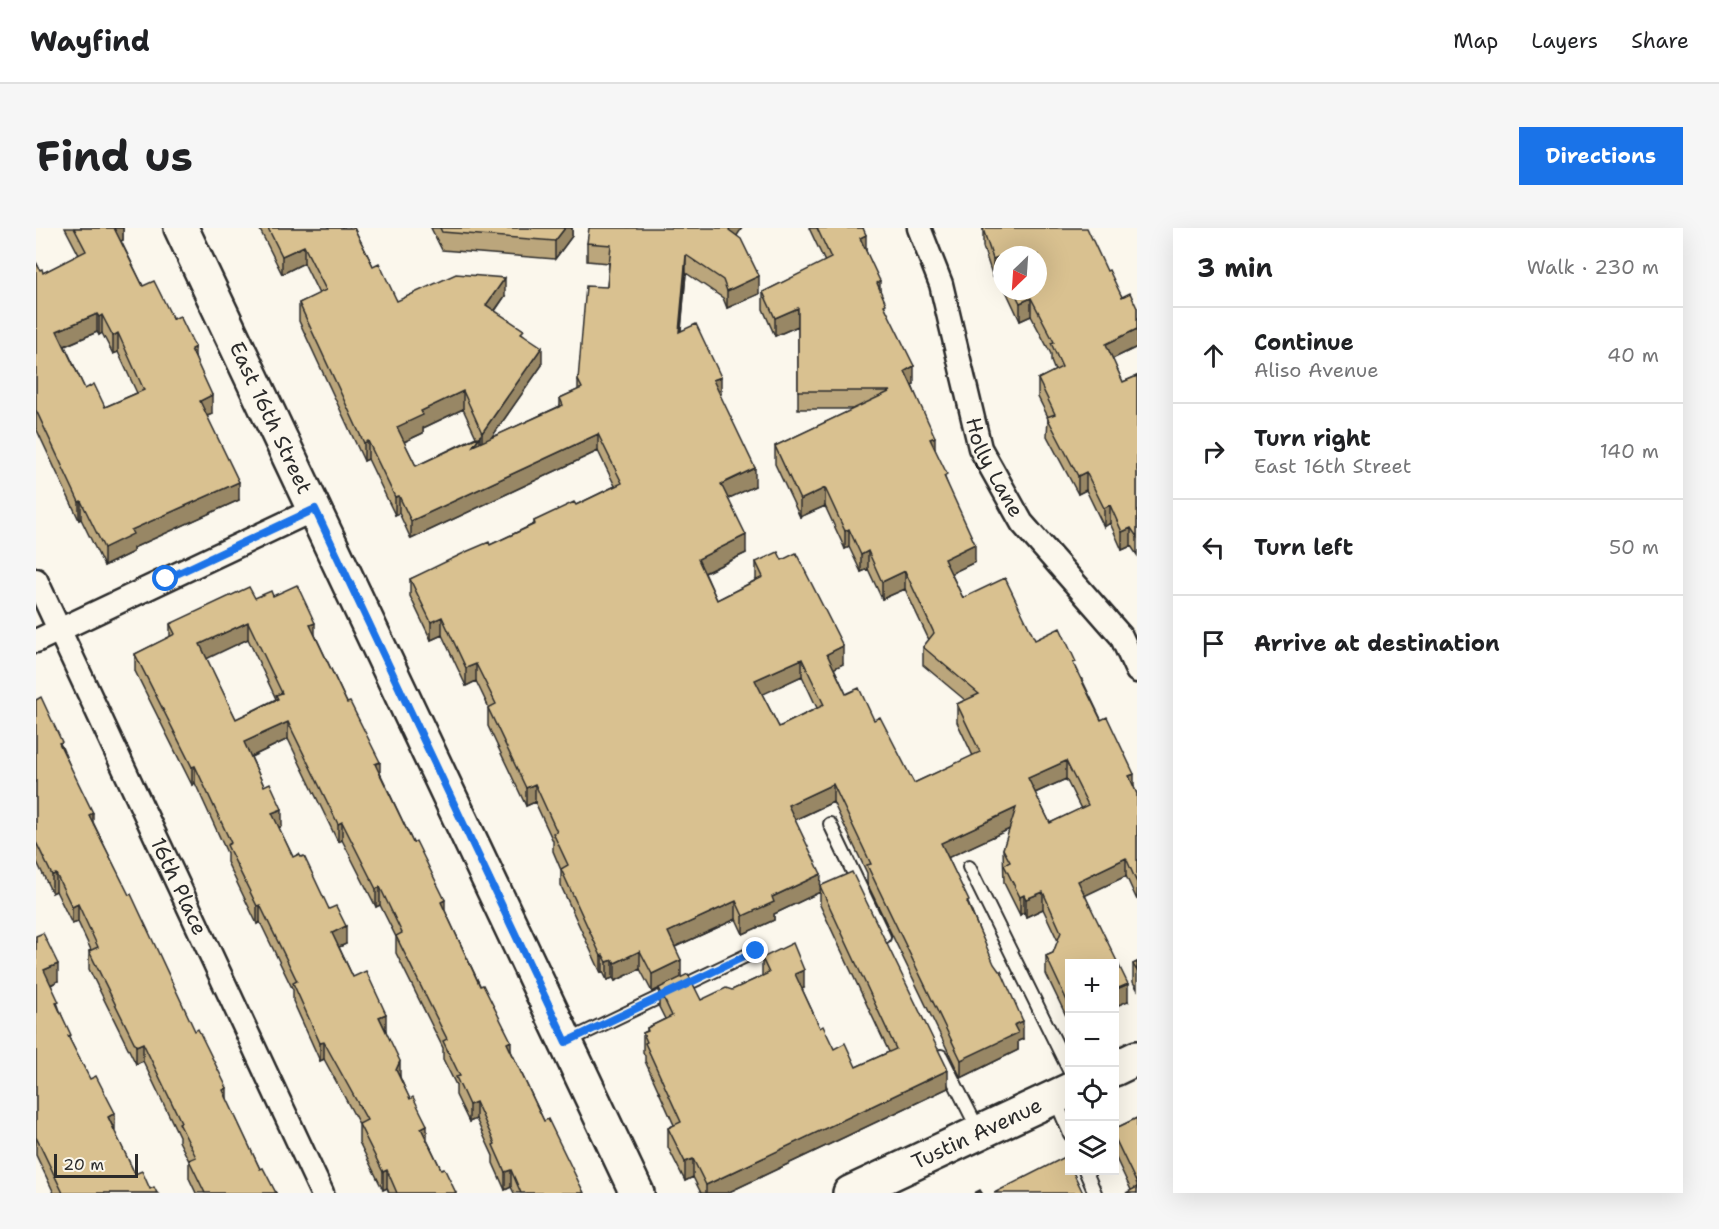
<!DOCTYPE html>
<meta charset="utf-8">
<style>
body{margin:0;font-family:"Shantell Sans",sans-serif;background:#f6f6f6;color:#202124}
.controls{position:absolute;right:18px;bottom:18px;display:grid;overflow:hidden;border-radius:0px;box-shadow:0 6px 24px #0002}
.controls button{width:54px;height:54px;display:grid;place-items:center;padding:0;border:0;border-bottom:2px solid #e0e0e0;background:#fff;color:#202124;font:30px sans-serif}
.compass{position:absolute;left:957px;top:18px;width:54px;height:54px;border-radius:50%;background:#fff;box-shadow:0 6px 24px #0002;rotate:205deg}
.scale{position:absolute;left:18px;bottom:15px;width:84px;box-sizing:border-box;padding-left:6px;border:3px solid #2b2b2b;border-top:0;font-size:16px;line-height:21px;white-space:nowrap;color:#2b2b2b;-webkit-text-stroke:4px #fbf7ec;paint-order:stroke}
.stop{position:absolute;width:18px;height:18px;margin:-14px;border:4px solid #1a73e8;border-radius:50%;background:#fff}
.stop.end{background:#1a73e8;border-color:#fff;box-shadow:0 2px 6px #0008}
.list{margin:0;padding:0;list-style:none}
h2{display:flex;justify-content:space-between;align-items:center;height:78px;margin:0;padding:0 24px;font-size:26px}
h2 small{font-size:20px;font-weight:400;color:#757577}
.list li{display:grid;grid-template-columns:39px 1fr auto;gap:18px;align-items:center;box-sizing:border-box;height:96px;padding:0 24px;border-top:2px solid #e0e0e0}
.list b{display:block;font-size:22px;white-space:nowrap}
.list p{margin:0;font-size:20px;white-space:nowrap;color:#757577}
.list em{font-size:20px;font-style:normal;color:#757577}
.icon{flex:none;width:33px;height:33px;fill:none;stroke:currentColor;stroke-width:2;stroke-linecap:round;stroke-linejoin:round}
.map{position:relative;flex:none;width:1101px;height:965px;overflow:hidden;border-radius:0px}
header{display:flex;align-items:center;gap:36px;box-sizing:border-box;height:84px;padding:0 30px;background:#fff;border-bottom:2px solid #e0e0e0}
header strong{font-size:28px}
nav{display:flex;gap:33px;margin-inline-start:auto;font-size:21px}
.intro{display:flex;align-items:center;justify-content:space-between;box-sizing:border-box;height:144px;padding:0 36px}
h1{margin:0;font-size:42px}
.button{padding:15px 27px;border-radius:0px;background:#1a73e8;color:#fff;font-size:21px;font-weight:700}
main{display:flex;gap:36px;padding:0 36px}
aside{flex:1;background:#fff;border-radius:0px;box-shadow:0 6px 24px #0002}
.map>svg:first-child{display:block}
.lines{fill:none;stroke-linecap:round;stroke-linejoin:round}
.lane-casing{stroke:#2b2b2b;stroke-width:16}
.street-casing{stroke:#2b2b2b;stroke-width:27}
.secondary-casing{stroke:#2b2b2b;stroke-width:38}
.lane{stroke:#fbf7ec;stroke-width:12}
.street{stroke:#fbf7ec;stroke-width:22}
.secondary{stroke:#fbf7ec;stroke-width:33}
.wall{fill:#bba67c;stroke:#2b2b2b;stroke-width:1.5;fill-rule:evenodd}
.shaded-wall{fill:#988765;stroke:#2b2b2b;stroke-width:1.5}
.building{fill:#d9c190;stroke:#2b2b2b;stroke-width:1.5;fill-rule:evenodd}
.route{stroke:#1a73e8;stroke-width:8}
.labels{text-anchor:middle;stroke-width:6;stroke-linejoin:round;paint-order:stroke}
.street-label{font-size:21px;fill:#2b2b2b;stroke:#fbf7ec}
</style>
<header>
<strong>Wayfind</strong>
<nav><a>Map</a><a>Layers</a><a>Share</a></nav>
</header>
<div class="intro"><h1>Find us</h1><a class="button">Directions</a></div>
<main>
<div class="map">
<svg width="1101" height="965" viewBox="0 0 1101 965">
<rect width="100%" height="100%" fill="#fbf7ec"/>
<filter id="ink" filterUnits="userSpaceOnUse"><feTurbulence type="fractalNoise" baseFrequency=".0167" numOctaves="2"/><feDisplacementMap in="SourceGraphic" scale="12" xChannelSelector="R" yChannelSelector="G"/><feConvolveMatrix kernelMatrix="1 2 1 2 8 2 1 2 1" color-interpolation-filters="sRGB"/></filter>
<g filter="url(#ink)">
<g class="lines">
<g class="lane-casing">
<g id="lane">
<polyline points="794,596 848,709"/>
<polyline points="933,639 1034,844"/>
<polyline points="532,813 720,723"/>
<polyline points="905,828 943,903"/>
<polyline points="1019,871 1034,906"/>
<polyline points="1049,942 1059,965"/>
</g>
</g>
<g class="street-casing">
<g id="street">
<path id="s1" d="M883,0L905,56L944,220L986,295L1085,408L1101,443"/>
<path id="s2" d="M0,352L286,965"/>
<polyline points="0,413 279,281"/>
</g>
</g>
<g class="secondary-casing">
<g id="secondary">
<path id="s3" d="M145,0L601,965"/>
<polyline points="1078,841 1101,830"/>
<path id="s4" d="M814,965L1034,862"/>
</g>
</g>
<use href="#lane" class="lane"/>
<use href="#street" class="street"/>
<use href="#secondary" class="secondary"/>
</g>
<g class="wall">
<path d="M29,0H87V12L85,13L107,58L137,91L159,129L176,186L171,188L203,272L97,320V324L68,338L45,291L43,292L0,200V34L4,42L7,45L43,27ZM61,104L63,107L66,105L77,126L82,124L101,165L69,179L49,161L29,118Z"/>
<path d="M223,0H318L337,38L361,73L469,68L459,83L488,107L506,137L455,210L524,178V170L542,162V152L571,59L573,35L551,33V15L701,8L723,66L691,80L687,70L650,45L645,103L685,166L684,167L719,258L692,270L710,325L669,345L681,372L720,352V334L746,332L807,436L798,440L810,466L838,492L878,555L937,528L921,494V476L929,472L887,437V419L893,412L869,361L846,371L832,341L825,344L813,319L809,321L789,278L764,289L739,236V218L818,181H762V98L739,108L727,81V64L789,34L773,0H827L830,23L844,63L850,82L878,156L876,157L939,334L915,345L927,370L999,412L1040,439L1101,566V672L1090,648L1049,667L1092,773L1034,735L1033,794L1010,746V728L1017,725L1022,713L1007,681L990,689L988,684L984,687L968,655L967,621L974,601L912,629L933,677L987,811L982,813V822L925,850L831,655V645L797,574L759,592L785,658L912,860L691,965H665L657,949L649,953L632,919V900L638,897L609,833V828L607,824V805L611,803V800L629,791L623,779V760L616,764L604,741L579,753L577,750L571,752L567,744L565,745L525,658V642L517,623V613L499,574L490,578L452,498V480H453L440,453L430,458L406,407L395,412L374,368V351L454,317L498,296V293L540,277L579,258L562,223L375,311L363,285L359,287L332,231L328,233L263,93V75L283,66L268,35L246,46ZM427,181L440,209L380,238L368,214L387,205V200ZM766,448L781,480L743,499L726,466ZM1030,551L1045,581L1014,595L999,565ZM784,664V677L853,824L820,839L798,821L784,800L766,761L768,760L726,730V748L696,762L665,772L645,750L639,719L700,691L707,706L738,692V686Z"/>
<polygon points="395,0 536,0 536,8 519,31 406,22"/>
<polygon points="947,1 1071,43 1086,69 1101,80 1101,119 1076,131 1087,154 1101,148 1101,327 1095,318 1086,322 1074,295 1068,299 1050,262 1042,266 1011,208 1012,189 1002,169 1002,151 1019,143 1015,133 1015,126 995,88 984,93 970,63 1002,63 966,27 966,55 962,47 957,49 947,19"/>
<path d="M237,368L279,407L508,893L548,965H478L475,959L469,962L457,935V928L440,891L433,894L420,867V857L407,831V820L360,725V709L344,677L340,679L306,612L302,614L252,511L215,529L246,598L243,600L257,629L310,716L303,719L317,749L350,803L364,849L391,912L405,941L420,965H353L351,960L347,962L323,914V896L288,831L284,833L257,773V762L224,694L221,696L191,634V625L159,555L156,557L99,443V426L134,409V396L219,370ZM212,411L240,471L200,491L170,430Z"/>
<polygon points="0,472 26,519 57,594 224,941 240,965 160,965 153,950 153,933 143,913 143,908 107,833 100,836 53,741 53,723 55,722 42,694 36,696 20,663 16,665 0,632"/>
<polygon points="0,708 22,753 15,757 35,814 99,946 114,961 121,965 18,965 0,927"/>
<polygon points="1101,734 1101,761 1097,754 1097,736"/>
<polygon points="1101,890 1101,965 1095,962 1078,926 1078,901"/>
</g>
<g class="shaded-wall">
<polygon points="77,0 87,0 87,12 77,17"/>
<polygon points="529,0 536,0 536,8 519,31 519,13"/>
<polygon points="694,0 706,0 693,20 693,2"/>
<polygon points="830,7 830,25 824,10"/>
<polygon points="268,18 268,35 246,46 246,28"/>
<polygon points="650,27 650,45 643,122 643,104"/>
<polygon points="962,29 962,47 957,49 957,31"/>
<polygon points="723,48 723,66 691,80 691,63"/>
<polygon points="469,50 469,68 450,95 450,77"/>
<polygon points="844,53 844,71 841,55"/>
<polygon points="995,70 995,88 984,93 984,75"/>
<polygon points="762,80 762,98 739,108 739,90"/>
<polygon points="61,86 61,104 21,121 21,103"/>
<polygon points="66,87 66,105 63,107 63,89"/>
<polygon points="1101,101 1101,119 1070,134 1070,116"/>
<polygon points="82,105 82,124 77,126 77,108"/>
<polygon points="159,119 159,137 155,121"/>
<polygon points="506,119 506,137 446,223 446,205"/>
<polygon points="878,138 878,156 869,160 869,143"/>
<polygon points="685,149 685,166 677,170 677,152"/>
<polygon points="427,163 427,181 387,200 387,205 361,217 361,199 385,183"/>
<polygon points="176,167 176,186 164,191 164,173"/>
<polygon points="562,206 562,223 375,311 375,293"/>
<polygon points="444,208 444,225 437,218"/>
<polygon points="899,209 899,227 894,211"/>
<polygon points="332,213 332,231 328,233 328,215"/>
<polygon points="719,240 719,258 685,274 685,256"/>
<polygon points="1050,244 1050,262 1042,266 1042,248"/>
<polygon points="203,254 203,272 97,320 97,324 68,338 68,320 95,302"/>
<polygon points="789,260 789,278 764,289 764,272"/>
<polygon points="363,268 363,285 359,287 359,269"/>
<polygon points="45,273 45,291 43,292 43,274"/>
<polygon points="1074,277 1074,295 1068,299 1068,280"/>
<polygon points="1095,300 1095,318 1086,322 1086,304"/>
<polygon points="813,301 813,319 809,321 809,303"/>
<polygon points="710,307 710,325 662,348 662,331"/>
<polygon points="939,316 939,334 908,349 908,331"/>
<polygon points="832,323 832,341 825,344 825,327"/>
<polygon points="869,343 869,361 846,371 846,354"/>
<polygon points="406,389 406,407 395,412 395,394"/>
<polygon points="212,394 212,411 164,434 164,416"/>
<polygon points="279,395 279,412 274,397"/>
<polygon points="807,418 807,436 791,444 791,426"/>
<polygon points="766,431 766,448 719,470 719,452"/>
<polygon points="440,436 440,453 430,458 430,440"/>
<polygon points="252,494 252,511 208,532 208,514"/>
<polygon points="1030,533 1030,551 992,568 992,550"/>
<polygon points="344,534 344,551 339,536"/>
<polygon points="159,538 159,555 156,557 156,539"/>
<polygon points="1098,546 1098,563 1093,548"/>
<polygon points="499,556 499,574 490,578 490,560"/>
<polygon points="797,556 797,574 752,595 752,577"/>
<polygon points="980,580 980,598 905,633 905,615"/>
<polygon points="246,581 246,598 236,603 236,585"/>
<polygon points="57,585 57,603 53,587"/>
<polygon points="306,594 306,612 302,614 302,596"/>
<polygon points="1090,630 1090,648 1042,671 1042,653"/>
<polygon points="20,646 20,663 16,665 16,647"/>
<polygon points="785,646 784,664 738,686 738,692 707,706 707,688 736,669"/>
<polygon points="344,659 344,677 340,679 340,661"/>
<polygon points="1007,664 1007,681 990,689 990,671"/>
<polygon points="988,667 988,684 984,687 984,669"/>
<polygon points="409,672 409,690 405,674"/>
<polygon points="700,673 700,691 632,722 632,704"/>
<polygon points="42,676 42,694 36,696 36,679"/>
<polygon points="224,677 224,694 221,696 221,678"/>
<polygon points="310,698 310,716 296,722 296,705"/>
<polygon points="604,723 604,741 579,753 579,735"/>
<polygon points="567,727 567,744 565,745 565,728"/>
<polygon points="577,732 577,750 571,752 571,734"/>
<polygon points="645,732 645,750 616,764 616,746"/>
<polygon points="22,736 22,753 8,760 8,742"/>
<polygon points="768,742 768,760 759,764 759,746"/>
<polygon points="1092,756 1092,773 1078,779 1078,762"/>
<polygon points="350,786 350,803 343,789"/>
<polygon points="987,793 987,811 982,813 982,822 925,850 925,832 978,797"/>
<polygon points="475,813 475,830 471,815"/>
<polygon points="288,814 288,831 284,833 284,815"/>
<polygon points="107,815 107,833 100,836 100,818"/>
<polygon points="364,833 364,850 360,842"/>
<polygon points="912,842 912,860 691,965 670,965 670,957"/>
<polygon points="191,860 191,878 187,862"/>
<polygon points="440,874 440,891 433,894 433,877"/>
<polygon points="79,885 79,903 72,889"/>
<polygon points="391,897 391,914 385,900"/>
<polygon points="657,931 657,949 649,953 649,934"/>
<polygon points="351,942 351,960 347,962 347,944"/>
<polygon points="475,942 475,959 469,962 469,944"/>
</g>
<g class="building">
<path d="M38,0H78L107,58L118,53L137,91L144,88L159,119L155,121L176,167L164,173L203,254L95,302L97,306L68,320L45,273L43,274L0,182V34L4,42L6,41L7,45L50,23ZM61,86L63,89L66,87L77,108L82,105L108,162L69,179L58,156L49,161L21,103Z"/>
<path d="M232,0H318L337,38L343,35L361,73L420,46L469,50L450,77L488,102L485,105L506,119L446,205L427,163L385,183L387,187L361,199L380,238L444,208L437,218L527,177L524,170L546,160L542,152L550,58L571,59L575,17L551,15L553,0H694L693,2L705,11L723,48L691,63L687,52L650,27L643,104L660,96L685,149L677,152L719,240L685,256L710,307L662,331L681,372L727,349L720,334L742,324L746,332L760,325L807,418L791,426L810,466L823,460L838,492L844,489L878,555L944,524L921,476L943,466L887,419L898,405L869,343L846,354L832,323L825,327L813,301L809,303L789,260L764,272L739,218L855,163H762V80L739,90L727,64L795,30L781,0H827L830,7L824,10L844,53L841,55L850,76L848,77L878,138L869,143L899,209L894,211L911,246L908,248L939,316L908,331L927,370L969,350L999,412L1024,400L1040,434L1037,435L1065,492L1071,489L1098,546L1093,548L1101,566V655L1090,630L1042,653L1092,756L1078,762V735H1034L1033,777L1010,728L1017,725L1025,704L1007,664L990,671L988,667L984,669L968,637L974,634L967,621L980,580L905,615L933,673L931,674L958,736L963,743H965L987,793L978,797L982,805L925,832L831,637L835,636L797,556L752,577L785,646L736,669L738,674L707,688L700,673L632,704L645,732L616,746L604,723L579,735L577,732L571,734L567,727L565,728L525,641L532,637L517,605L521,604L499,556L490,560L452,480L460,476L440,436L430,440L406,389L395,394L374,351L432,323L453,314L454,317L499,296L498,293L538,274L540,277L586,255L562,206L375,293L363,268L359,269L332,213L328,215L263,75L290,62L268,18L246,28ZM766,431L788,477L743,499L719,452ZM1030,533L1052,577L1014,595L992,550Z"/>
<polygon points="404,0 529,0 519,13 406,4"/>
<polygon points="950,0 1051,0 1071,43 1073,42 1086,69 1094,65 1101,80 1101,101 1070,116 1087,154 1101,148 1101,309 1095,300 1086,304 1074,277 1068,280 1050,244 1042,248 1011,189 1019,186 1002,151 1026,139 1015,115 1018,114 995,70 984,75 978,63 1002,63 1002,27 966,27 966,37 962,29 957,31 947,1"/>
<path d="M261,357L279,395L274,397L311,475L314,474L344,534L339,536L377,615L380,613L409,672L405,674L444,758L447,757L475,813L471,815L508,893L512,891L548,965H485L475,942L469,944L457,917L459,916L440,874L433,877L420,849L424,848L407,813L411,811L360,708L366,705L344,659L340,661L306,594L302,596L252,494L208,514L228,558L234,555L246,581L236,585L257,629L263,626L265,629L268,628L293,681L300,678L310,698L296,705L317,749L330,743L350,786L343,789L364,833L360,842L374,871L377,869L391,897L385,900L405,941L408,940L420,965H361L351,942L347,944L323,896L331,892L288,814L284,815L257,755L261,753L224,677L221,678L191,617L195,615L159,538L156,539L99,426L139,406L134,396L213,359L219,370L235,363L237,368ZM212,394L246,465L240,467L242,471L200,491L164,416Z"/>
<polygon points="5,469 26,514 23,515 57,585 53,587 93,667 95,666 159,803 162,801 191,860 187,862 224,941 227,940 240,965 169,965 153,932 160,929 143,895 145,894 107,815 100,818 53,723 62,719 42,676 36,679 20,646 16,647 0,614 0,472"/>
<polygon points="816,644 912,842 670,957 657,931 649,934 632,900 645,894 609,815 611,814 607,805 612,803 611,800 636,788 623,760 652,746 665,772 690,760 696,762 733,745 726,730 757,715 768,742 759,746 784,800 787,798 798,821 809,815 820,839 860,821 784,658"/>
<polygon points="7,705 22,736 8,742 23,774 20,775 35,807 32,808 54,851 60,848 79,885 72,889 99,946 106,943 114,961 118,959 121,965 27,965 0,909 0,708"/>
<polygon points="1101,734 1101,743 1097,736"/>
<polygon points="1101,890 1101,956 1078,908 1078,901"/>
<polygon points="1029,929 1034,938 1034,942 1036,942 1047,965 958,965"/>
<polygon points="1101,959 1101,965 1090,965"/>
<polygon points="944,962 946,965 938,965"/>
</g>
</g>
<g class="lines" filter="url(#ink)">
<polyline class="route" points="130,351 279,281 530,814 720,723"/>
</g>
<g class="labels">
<g class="street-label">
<text dy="7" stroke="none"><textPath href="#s3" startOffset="210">East 16th Street</textPath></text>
<text dy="7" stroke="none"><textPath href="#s1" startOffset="252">Holly Lane</textPath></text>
<text dy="7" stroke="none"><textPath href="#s2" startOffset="338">16th Place</textPath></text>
<text dy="7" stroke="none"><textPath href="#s4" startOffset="140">Tustin Avenue</textPath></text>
</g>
</g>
</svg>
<div class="controls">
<button>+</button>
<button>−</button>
<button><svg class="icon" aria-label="locate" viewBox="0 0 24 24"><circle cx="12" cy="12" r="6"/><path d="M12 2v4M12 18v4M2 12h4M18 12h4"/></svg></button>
<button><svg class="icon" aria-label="layers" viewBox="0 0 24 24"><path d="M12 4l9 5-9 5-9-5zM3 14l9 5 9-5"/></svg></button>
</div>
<svg class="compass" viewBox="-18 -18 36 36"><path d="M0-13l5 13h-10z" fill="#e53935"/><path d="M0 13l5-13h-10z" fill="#757577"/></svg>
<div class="scale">20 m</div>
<div class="stop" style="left:130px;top:351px"></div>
<div class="stop end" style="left:720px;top:723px"></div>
</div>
<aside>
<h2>3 min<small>Walk · 230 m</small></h2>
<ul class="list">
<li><svg class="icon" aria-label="ahead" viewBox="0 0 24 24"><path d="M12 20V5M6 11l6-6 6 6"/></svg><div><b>Continue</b><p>Aliso Avenue</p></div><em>40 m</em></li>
<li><svg class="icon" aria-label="right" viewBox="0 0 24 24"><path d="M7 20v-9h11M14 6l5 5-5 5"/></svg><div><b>Turn right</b><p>East 16th Street</p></div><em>140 m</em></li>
<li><svg class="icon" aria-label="left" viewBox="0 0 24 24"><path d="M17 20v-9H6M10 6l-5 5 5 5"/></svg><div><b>Turn left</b></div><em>50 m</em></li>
<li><svg class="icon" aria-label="arrive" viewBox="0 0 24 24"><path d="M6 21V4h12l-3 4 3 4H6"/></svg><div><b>Arrive at destination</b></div></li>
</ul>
</aside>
</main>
